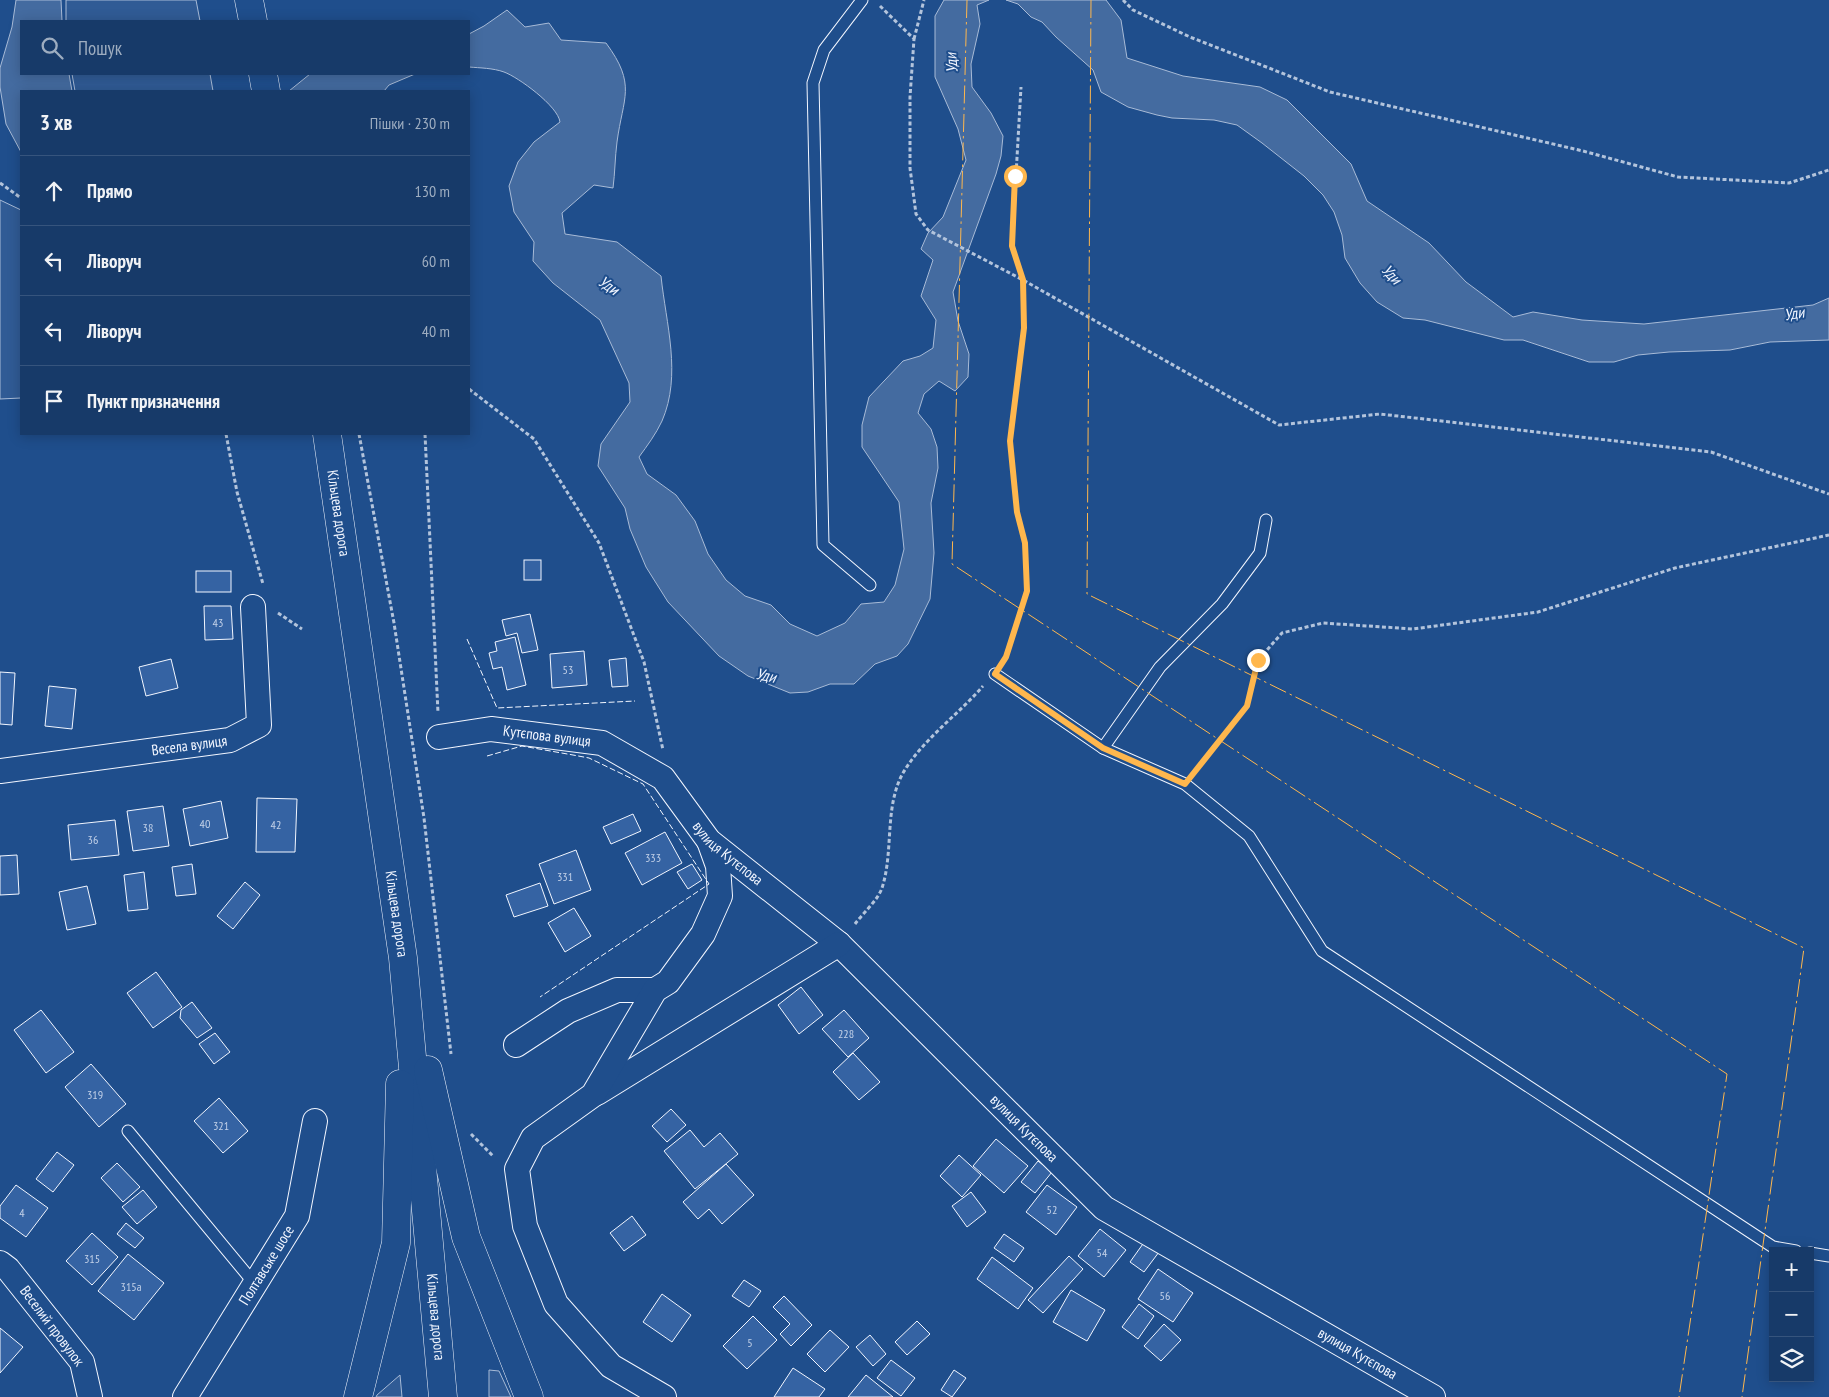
<!DOCTYPE html>
<html lang="uk">
<meta charset="utf-8">
<style>
body{margin:0;font-family:"PT Sans Narrow",sans-serif;background:#244571;color:#f1f3f6}
.controls{position:absolute;right:15px;bottom:15px;display:grid;overflow:hidden;border-radius:0px;box-shadow:0 2px 12px #0003}
.controls button{width:45px;height:45px;display:grid;place-items:center;padding:0;border:0;border-bottom:1px solid #36547d;background:#173a69;color:#f1f3f6;font:25px sans-serif}
.stop{position:absolute;width:15px;height:15px;margin:-11px;border:4px solid #ffb74d;border-radius:50%;background:#fff}
.stop.end{background:#ffb74d;border-color:#fff;box-shadow:0 1px 5px #0008}
.list{margin:0;padding:0;list-style:none}
h2{display:flex;justify-content:space-between;align-items:center;height:65px;margin:0;padding:0 20px;font-size:21px}
h2 small{font-size:16px;font-weight:400;color:#9eadc0}
.list li{display:grid;grid-template-columns:32px 1fr auto;gap:15px;align-items:center;box-sizing:border-box;height:70px;padding:0 20px;border-top:1px solid #36547d}
.list b{display:block;font-size:19px;white-space:nowrap}
.list em{font-size:16px;font-style:normal;color:#9eadc0}
.icon{flex:none;width:28px;height:28px;fill:none;stroke:currentColor;stroke-width:2;stroke-linecap:round;stroke-linejoin:round}
.map{position:relative;flex:none;width:1829px;height:1397px;overflow:hidden}
.search{position:absolute;background:#173a69;box-shadow:0 2px 12px #0003;left:20px;top:20px;width:450px;height:55px;display:flex;align-items:center;gap:12px;box-sizing:border-box;padding:0 18px;border-radius:0px;color:#9eadc0;font-size:19px}
.panel{position:absolute;background:#173a69;box-shadow:0 2px 12px #0003;left:20px;top:90px;width:450px;height:345px;border-radius:0px}
.map>svg:first-child{display:block}
.built{fill:#305b95;stroke:#a8bbd7}
.water{fill:#446ba0;stroke:#a8bbd7}
.building{fill:#3563a3;stroke:#f2f6ff}
.lines{fill:none;stroke-linecap:round;stroke-linejoin:round}
.lane-casing{stroke:#f2f6ff;stroke-width:13}
.street-casing{stroke:#f2f6ff;stroke-width:26}
.highway-casing{stroke:#f2f6ff;stroke-width:29}
.path{stroke:#b3c4dc;stroke-width:3;stroke-dasharray:4 2.5;stroke-linecap:butt}
.lane{stroke:#1f4e8c;stroke-width:11}
.street{stroke:#1f4e8c;stroke-width:24}
.highway{stroke:#1f4e8c;stroke-width:28}
.fence{stroke:#f2f6ff;stroke-width:1;stroke-dasharray:6 2.5;stroke-linecap:butt}
.power{stroke:#ffb74d;stroke-width:1;stroke-dasharray:18 4 2.5 4;stroke-linecap:butt}
.route{stroke:#ffb74d;stroke-width:6}
.labels{text-anchor:middle;stroke-width:4;stroke-linejoin:round;paint-order:stroke}
.number-label{font-size:12px;fill:#c3d1e8}
.street-label{font-size:15px;fill:#f2f6ff;stroke:#1f4e8c}
.water-label{font-size:16px;font-style:italic;fill:#f2f6ff;stroke:#1f4e8c}
</style>
<div class="map">
<svg width="1829" height="1397" viewBox="0 0 1829 1397">
<rect width="100%" height="100%" fill="#1f4e8c"/>
<g class="built">
<polygon points="66,0 196,0 200,21 66,21"/>
<polygon points="72,74 210,74 213,91 75,91"/>
<polygon points="0,200 21,210 21,398 0,399"/>
<polygon points="489,1370 499,1371 511,1397 489,1397"/>
<polygon points="400,1375 402,1397 376,1397 377,1395"/>
</g>
<g class="water">
<polygon points="16,0 61,0 62,21 21,21 21,74 69,74 72,91 21,91 21,152 6,124 0,87 0,68 12,27"/>
<path d="M944,0H989L977,5L980,24L971,64L972,87L991,113L1003,136L1001,156L996,174L953,292L958,321L969,354L968,377L955,391L939,381L924,394L918,413L931,429L937,447L938,468L931,503L934,553L930,599L908,644L897,656L875,664L854,684H830L808,692L790,693L748,676L719,656L668,602L646,567L630,529L625,508L598,466L601,444L630,402L629,383L600,320L553,283L533,261L534,242L514,212L509,186L518,162L534,142L560,122C558,106 518,77 504,72C493,68 480,68 469,67V34L484,26L507,10L525,27L549,23L561,40L606,43C637,85 623,97 617,142C615,157 615,173 613,188L594,185L562,213L565,234L617,242L661,276C666,324 682,375 662,421C656,434 647,446 639,457L647,474L676,495L695,521L708,554L726,580L745,596L771,605L790,624L817,636L845,623L861,604L884,602L895,585L904,549L899,502L862,447V425L869,397L885,380L903,361L920,356L933,348L936,320L921,296L933,260L921,249L928,233L943,217L966,160L958,129L935,77V16Z"/>
<polygon points="1006,0 1106,0 1121,20 1127,58 1183,76 1260,87 1287,100 1351,164 1367,201 1429,243 1466,282 1513,317 1533,312 1582,320 1644,324 1813,305 1829,298 1829,340 1770,342 1730,350 1669,352 1638,355 1614,362 1589,362 1523,340 1504,340 1425,320 1403,318 1377,302 1360,283 1345,258 1342,235 1334,212 1323,195 1304,176 1262,143 1237,125 1214,120 1172,118 1157,115 1128,107 1101,92 1093,70 1056,37 1042,22 1031,17 1018,4"/>
<polygon points="310,74 415,74 389,85 384,91 289,91"/>
</g>
<g class="building">
<rect x="524" y="560" width="17" height="20"/>
<rect x="196" y="571" width="35" height="21"/>
<polygon points="204,606 231,606 233,639 205,640"/>
<polygon points="530,614 538,650 522,653 517,633 506,636 502,620"/>
<polygon points="515,637 526,685 507,690 502,667 493,669 489,653 497,651 495,642"/>
<polygon points="584,651 587,685 552,688 550,654"/>
<polygon points="626,658 628,686 612,687 609,660"/>
<polygon points="171,659 178,688 146,696 139,667"/>
<polygon points="0,672 15,673 12,725 0,724"/>
<polygon points="49,686 76,689 72,729 45,726"/>
<polygon points="257,798 297,799 295,852 256,852"/>
<polygon points="221,801 228,838 190,846 183,809"/>
<polygon points="163,806 169,846 133,851 127,811"/>
<polygon points="633,814 641,831 611,844 603,827"/>
<polygon points="115,820 119,855 71,860 68,825"/>
<polygon points="665,832 682,863 642,885 625,853"/>
<polygon points="576,850 591,890 554,904 539,864"/>
<polygon points="17,855 19,894 0,895 0,856"/>
<polygon points="192,864 196,894 176,896 172,867"/>
<polygon points="692,864 702,880 688,889 677,872"/>
<polygon points="144,872 148,909 128,911 124,875"/>
<polygon points="245,882 260,895 233,929 217,916"/>
<polygon points="540,883 548,906 514,917 506,895"/>
<polygon points="87,886 96,924 67,930 59,892"/>
<polygon points="574,908 591,936 565,952 548,923"/>
<polygon points="156,972 182,1007 153,1028 127,993"/>
<polygon points="801,987 823,1015 799,1034 778,1005"/>
<polygon points="192,1002 212,1028 197,1038 180,1018 181,1010"/>
<polygon points="41,1010 74,1052 46,1073 14,1030"/>
<polygon points="844,1010 869,1038 848,1057 822,1029"/>
<polygon points="215,1033 230,1052 214,1064 199,1044"/>
<polygon points="853,1053 880,1082 859,1100 833,1072"/>
<polygon points="91,1064 126,1104 99,1127 65,1087"/>
<polygon points="219,1098 248,1131 223,1153 194,1121"/>
<polygon points="671,1109 686,1125 667,1142 652,1126"/>
<polygon points="690,1130 704,1147 720,1133 738,1154 695,1189 664,1151"/>
<polygon points="996,1139 1028,1166 1004,1193 973,1166"/>
<polygon points="57,1152 74,1165 53,1192 36,1179"/>
<polygon points="959,1155 981,1175 962,1197 940,1176"/>
<polygon points="1038,1161 1052,1172 1035,1193 1021,1182"/>
<polygon points="117,1163 140,1187 123,1202 101,1178"/>
<polygon points="726,1164 754,1195 722,1224 709,1209 698,1219 683,1202"/>
<polygon points="16,1185 48,1208 26,1237 0,1218 0,1206"/>
<polygon points="1047,1185 1077,1207 1056,1235 1026,1212"/>
<polygon points="143,1190 157,1207 137,1224 122,1207"/>
<polygon points="971,1192 986,1212 967,1227 952,1206"/>
<polygon points="632,1216 646,1235 624,1251 610,1233"/>
<polygon points="126,1223 144,1238 135,1248 117,1234"/>
<polygon points="1100,1229 1126,1250 1104,1277 1078,1256"/>
<polygon points="92,1233 118,1257 92,1285 66,1261"/>
<polygon points="1004,1234 1024,1248 1014,1262 994,1248"/>
<polygon points="1145,1241 1159,1252 1144,1272 1130,1262"/>
<polygon points="128,1254 164,1283 134,1320 98,1291"/>
<polygon points="1069,1256 1083,1269 1043,1313 1028,1300"/>
<polygon points="992,1257 1033,1288 1018,1309 977,1279"/>
<polygon points="1158,1269 1193,1293 1173,1322 1138,1299"/>
<polygon points="744,1280 761,1291 749,1307 732,1296"/>
<polygon points="1071,1290 1105,1310 1087,1341 1053,1322"/>
<polygon points="662,1294 691,1315 672,1342 643,1322"/>
<polygon points="784,1296 812,1325 791,1346 780,1334 790,1324 773,1307"/>
<polygon points="1139,1304 1154,1316 1138,1339 1122,1327"/>
<polygon points="753,1316 777,1340 747,1369 723,1346"/>
<polygon points="917,1321 930,1334 907,1355 895,1342"/>
<polygon points="1164,1324 1181,1340 1161,1361 1144,1346"/>
<polygon points="0,1328 23,1347 0,1373"/>
<polygon points="830,1330 849,1347 825,1372 807,1354"/>
<polygon points="870,1335 886,1354 873,1366 856,1347"/>
<polygon points="891,1360 915,1378 901,1396 877,1378"/>
<polygon points="793,1368 825,1389 819,1397 774,1397"/>
<polygon points="954,1370 966,1378 952,1397 941,1390"/>
<polygon points="866,1375 893,1397 848,1397"/>
</g>
<g class="lines">
<g class="lane-casing">
<g id="lane">
<polyline points="862,0 824,50 813,83 823,545 870,585"/>
<polyline points="995,674 1103,748 1185,784 1249,836 1322,951 1773,1247 1796,1251"/>
<polyline points="1103,748 1160,667 1222,604 1260,553 1266,520"/>
<polyline points="128,1131 254,1283"/>
<polyline points="1810,1253 1829,1256"/>
</g>
</g>
<g class="street-casing">
<g id="street">
<path id="s1" d="M439,737L491,729L602,743L663,778L709,841L839,944L1104,1208L1433,1397"/>
<path id="s2" d="M0,771L230,740L259,725L253,607"/>
<polyline points="516,1045 568,1011 617,990 655,990"/>
<polyline points="597,1093 839,944"/>
<polyline points="0,1263 8,1269 82,1362 90,1397"/>
<path id="s3" d="M185,1397L297,1216L315,1121"/>
<polyline points="664,1397 611,1366 556,1304 525,1226 517,1169 533,1138 593,1095 655,990 668,982 703,934 720,896 718,866 709,841"/>
</g>
</g>
<g class="highway-casing">
<g id="highway">
<polyline points="249,0 253,21"/>
<polyline points="263,74 266,91"/>
<path id="s4" d="M327,434L403,958L443,1397"/>
<polyline points="428,1070 466,1237 529,1397"/>
<polyline points="358,1397 396,1243 400,1084"/>
</g>
</g>
<g class="path">
<polyline points="1123,0 1133,10 1190,37 1330,92 1583,151 1678,177 1789,183 1829,170"/>
<polyline points="880,6 914,39 910,97 910,168 916,214 928,230 1023,280 1279,425 1380,414 1711,452 1829,494"/>
<polyline points="914,39 924,0"/>
<polyline points="0,183 21,198"/>
<polyline points="469,389 534,439 599,543 644,662 663,750"/>
<polyline points="226,434 237,492 263,584"/>
<polyline points="359,434 394,623 424,818 451,1054"/>
<polyline points="425,434 438,713"/>
<polyline points="278,613 302,629"/>
<polyline points="1004,660 1027,591 1025,543 1017,512 1010,441 1024,328 1023,280 1012,246 1021,87"/>
<polyline points="1196,770 1247,706 1258,660 1282,633 1323,623 1413,629 1538,612 1675,568 1829,535"/>
<path d="M855,924C863,913 878,900 882,888C894,851 884,807 903,773C923,739 958,715 983,686"/>
<polyline points="471,1134 494,1157"/>
</g>
<use href="#lane" class="lane"/>
<use href="#street" class="street"/>
<use href="#highway" class="highway"/>
<g class="fence">
<polyline points="467,639 497,708 635,701"/>
<polyline points="487,756 522,746 573,755 589,758 643,784 709,884 540,997"/>
</g>
<g class="power">
<polyline points="967,0 952,564 1727,1074 1679,1397"/>
<polyline points="1091,0 1087,594 1804,948 1742,1397"/>
</g>
</g>
<g class="lines">
<polyline class="route" points="1015,176 1012,246 1023,280 1024,328 1010,441 1017,512 1025,543 1027,591 1006,657 995,674 1103,748 1185,784 1247,706 1258,660"/>
</g>
<g class="labels">
<g class="number-label">
<text x="218" y="627">43</text>
<text x="568" y="674">53</text>
<text x="205" y="828">40</text>
<text x="276" y="829">42</text>
<text x="148" y="832">38</text>
<text x="93" y="844">36</text>
<text x="653" y="862">333</text>
<text x="565" y="881">331</text>
<text x="846" y="1038">228</text>
<text x="95" y="1099">319</text>
<text x="221" y="1130">321</text>
<text x="1052" y="1214">52</text>
<text x="22" y="1217">4</text>
<text x="1102" y="1257">54</text>
<text x="92" y="1263">315</text>
<text x="131" y="1291">315а</text>
<text x="1165" y="1300">56</text>
<text x="750" y="1347">5</text>
</g>
<g class="street-label">
<text dy="5" stroke="none"><textPath href="#s4" startOffset="80">Кільцева дорога</textPath></text>
<text dy="5" stroke="none"><textPath href="#s1" startOffset="109">Кутєпова вулиця</textPath></text>
<text dy="5" stroke="none"><textPath href="#s2" startOffset="191">Весела вулиця</textPath></text>
<text dy="5" stroke="none"><textPath href="#s1" startOffset="335">вулиця Кутєпова</textPath></text>
<text dy="5" stroke="none"><textPath href="#s4" startOffset="485">Кільцева дорога</textPath></text>
<text dy="5" stroke="none"><textPath href="#s1" startOffset="740">вулиця Кутєпова</textPath></text>
<text dy="5" stroke="none"><textPath href="#s3" startOffset="155">Полтавське шосе</textPath></text>
<text dy="5" stroke="none"><textPath href="#s4" startOffset="890">Кільцева дорога</textPath></text>
<text transform="translate(52 1326) rotate(53)" y="5">Веселий провулок</text>
<text dy="5" stroke="none"><textPath href="#s1" startOffset="1145">вулиця Кутєпова</textPath></text>
</g>
<g class="water-label">
<text transform="translate(951 63) rotate(-95)" y="6">Уди</text>
<text transform="translate(1392 274) rotate(47)" y="6">Уди</text>
<text transform="translate(609 285) rotate(34)" y="6">Уди</text>
<text transform="translate(1794 313) rotate(-9)" y="6">Уди</text>
<text transform="translate(766 675) rotate(12)" y="6">Уди</text>
</g>
</g>
</svg>
<div class="controls">
<button>+</button>
<button>−</button>
<button><svg class="icon" aria-label="layers" viewBox="0 0 24 24"><path d="M12 4l9 5-9 5-9-5zM3 14l9 5 9-5"/></svg></button>
</div>
<div class="stop" style="left:1015px;top:176px"></div>
<div class="stop end" style="left:1258px;top:660px"></div>
<div class="search"><svg class="icon" aria-label="search" viewBox="0 0 24 24"><circle cx="10" cy="10" r="6"/><path d="M15 15l6 6"/></svg>Пошук</div>
<section class="panel">
<h2>3 хв<small>Пішки · 230 m</small></h2>
<ul class="list">
<li><svg class="icon" aria-label="ahead" viewBox="0 0 24 24"><path d="M12 20V5M6 11l6-6 6 6"/></svg><div><b>Прямо</b></div><em>130 m</em></li>
<li><svg class="icon" aria-label="left" viewBox="0 0 24 24"><path d="M17 20v-9H6M10 6l-5 5 5 5"/></svg><div><b>Ліворуч</b></div><em>60 m</em></li>
<li><svg class="icon" aria-label="left" viewBox="0 0 24 24"><path d="M17 20v-9H6M10 6l-5 5 5 5"/></svg><div><b>Ліворуч</b></div><em>40 m</em></li>
<li><svg class="icon" aria-label="arrive" viewBox="0 0 24 24"><path d="M6 21V4h12l-3 4 3 4H6"/></svg><div><b>Пункт призначення</b></div></li>
</ul>
</section>
</div>
